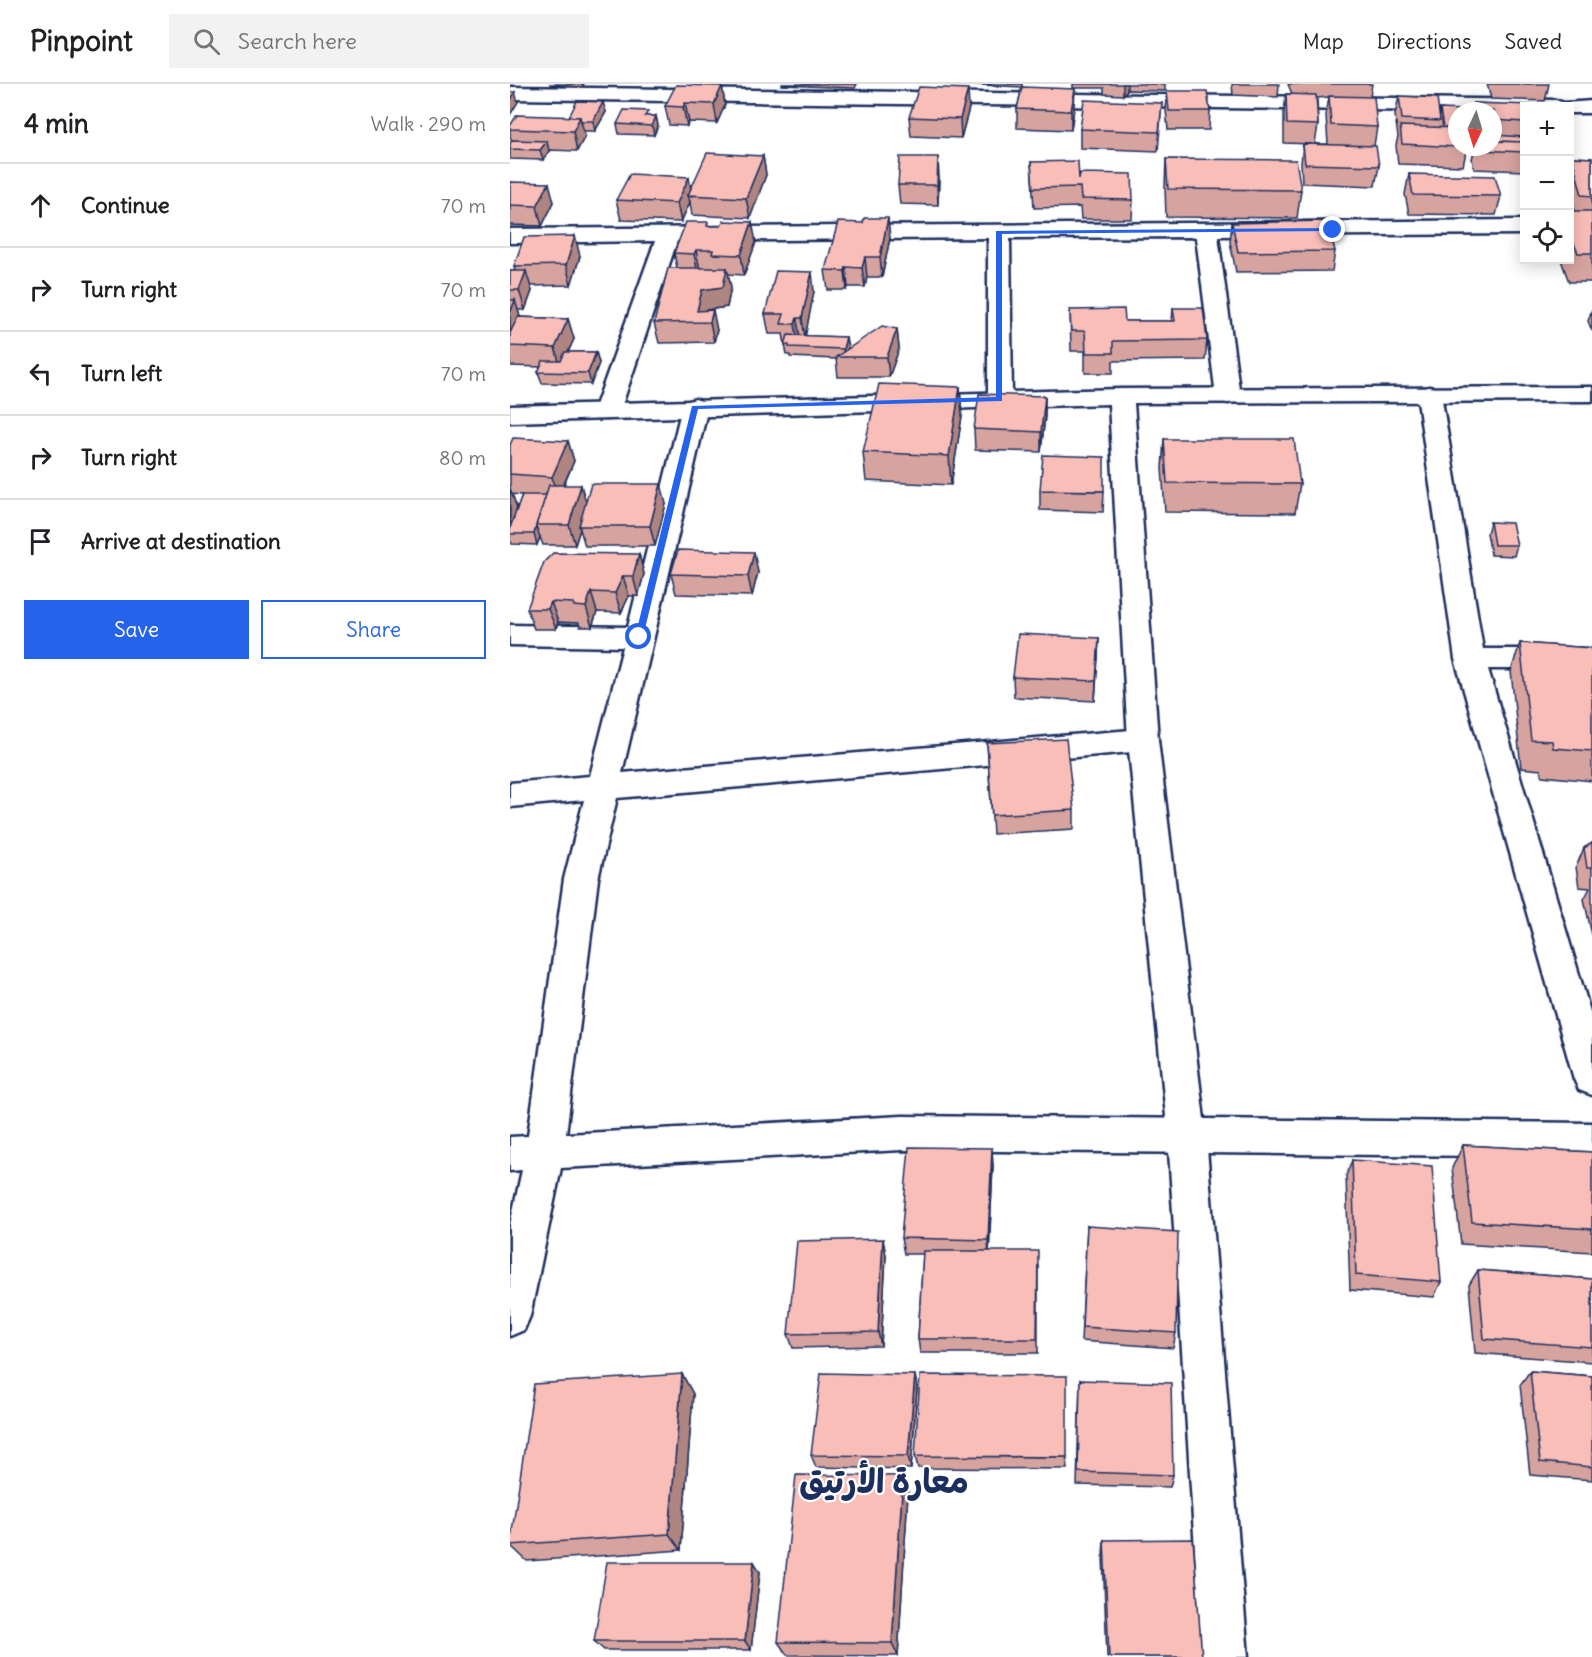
<!DOCTYPE html>
<meta charset="utf-8">
<style>
body{margin:0;font-family:Delius,"Playpen Sans Arabic",sans-serif;background:#f2f2f2;color:#202124}
.controls{position:absolute;right:18px;top:18px;display:grid;overflow:hidden;border-radius:0px;box-shadow:0 3px 15px #0003}
.controls button{width:54px;height:54px;display:grid;place-items:center;padding:0;border:0;border-bottom:2px solid #e0e0e0;background:#fff;color:#202124;font:30px sans-serif}
.compass{position:absolute;left:938px;top:18px;width:54px;height:54px;border-radius:50%;background:#fff;box-shadow:0 3px 15px #0003;rotate:184deg}
.stop{position:absolute;width:18px;height:18px;margin:-14px;border:4px solid #2563eb;border-radius:50%;background:#fff}
.stop.end{background:#2563eb;border-color:#fff;box-shadow:0 2px 6px #0008}
.list{margin:0;padding:0;list-style:none}
h2{display:flex;justify-content:space-between;align-items:center;height:78px;margin:0;padding:0 24px;font-size:26px}
h2 small{font-size:20px;font-weight:400;color:#757577}
.list li{display:grid;grid-template-columns:39px 1fr auto;gap:18px;align-items:center;box-sizing:border-box;height:84px;padding:0 24px;border-top:2px solid #e0e0e0}
.list b{display:block;font-size:22px;white-space:nowrap}
.list em{font-size:20px;font-style:normal;color:#757577}
.actions{display:flex;gap:12px;padding:18px 24px}
.actions a{flex:1;padding:14px 0;border:2px solid #2563eb;border-radius:0px;text-align:center;font-size:21px;color:#2563eb}
.actions .main{background:#2563eb;color:#fff}
.icon{flex:none;width:33px;height:33px;fill:none;stroke:currentColor;stroke-width:2;stroke-linecap:round;stroke-linejoin:round}
.map{position:relative;flex:none;width:1082px;height:1573px;overflow:hidden}
header{display:flex;align-items:center;gap:36px;box-sizing:border-box;height:84px;padding:0 30px;background:#fff;border-bottom:2px solid #e0e0e0}
header strong{font-size:28px}
nav{display:flex;gap:33px;margin-inline-start:auto;font-size:21px}
.search{width:420px;height:54px;background:#f2f2f2;display:flex;align-items:center;gap:15px;box-sizing:border-box;padding:0 21px;border-radius:0px;color:#757577;font-size:22px}
main{display:flex}
aside{flex:1;background:#fff}
.map>svg:first-child{display:block}
.lines{fill:none;stroke-linecap:round;stroke-linejoin:round}
.minor-casing{stroke:#1b2f5e;stroke-width:5}
.tertiary-casing{stroke:#1b2f5e;stroke-width:5}
.minor{fill:#fff;fill-rule:evenodd}
.tertiary{fill:#fff;fill-rule:evenodd}
.wall{fill:#d7a39f;stroke:#1b2f5e;stroke-width:1.5;fill-rule:evenodd}
.shaded-wall{fill:#af8582;stroke:#1b2f5e;stroke-width:1.5}
.building{fill:#fabeb9;stroke:#1b2f5e;stroke-width:1.5}
.route{fill:#2563eb}
.labels{text-anchor:middle;stroke-width:4.5;stroke-linejoin:round;paint-order:stroke}
.near-district-label{font-size:33px;font-weight:bold;fill:#1b2f5e;stroke:#fff}
</style>
<header>
<strong>Pinpoint</strong>
<div class="search"><svg class="icon" aria-label="search" viewBox="0 0 24 24"><circle cx="10" cy="10" r="6"/><path d="M15 15l6 6"/></svg>Search here</div>
<nav><a>Map</a><a>Directions</a><a>Saved</a></nav>
</header>
<main>
<aside>
<h2>4 min<small>Walk · 290 m</small></h2>
<ul class="list">
<li><svg class="icon" aria-label="ahead" viewBox="0 0 24 24"><path d="M12 20V5M6 11l6-6 6 6"/></svg><div><b>Continue</b></div><em>70 m</em></li>
<li><svg class="icon" aria-label="right" viewBox="0 0 24 24"><path d="M7 20v-9h11M14 6l5 5-5 5"/></svg><div><b>Turn right</b></div><em>70 m</em></li>
<li><svg class="icon" aria-label="left" viewBox="0 0 24 24"><path d="M17 20v-9H6M10 6l-5 5 5 5"/></svg><div><b>Turn left</b></div><em>70 m</em></li>
<li><svg class="icon" aria-label="right" viewBox="0 0 24 24"><path d="M7 20v-9h11M14 6l5 5-5 5"/></svg><div><b>Turn right</b></div><em>80 m</em></li>
<li><svg class="icon" aria-label="arrive" viewBox="0 0 24 24"><path d="M6 21V4h12l-3 4 3 4H6"/></svg><div><b>Arrive at destination</b></div></li>
</ul>
<div class="actions"><a class="main">Save</a><a>Share</a></div>
</aside>
<div class="map">
<svg width="1082" height="1573" viewBox="0 0 1082 1573">
<rect width="100%" height="100%" fill="#fff"/>
<filter id="ink" filterUnits="userSpaceOnUse"><feTurbulence type="fractalNoise" baseFrequency=".0167" numOctaves="2"/><feDisplacementMap in="SourceGraphic" scale="12" xChannelSelector="R" yChannelSelector="G"/><feConvolveMatrix kernelMatrix="1 2 1 2 8 2 1 2 1" color-interpolation-filters="sRGB"/></filter>
<g filter="url(#ink)">
<g class="lines">
<g class="minor-casing">
<g id="minor">
<polygon points="0,3 1046,16 1054,19 1082,17 1082,29 1060,29 1060,22 1014,22 1014,28 0,15"/>
<polygon points="1014,136 1014,150 708,152 730,312 727,317 718,319 709,317 706,312 686,153 500,154 502,315 499,320 490,322 481,320 478,315 478,154 167,157 110,327 106,332 97,335 88,332 84,327 145,157 0,159 0,145"/>
<polygon points="919,303 928,305 931,310 973,565 1082,565 1082,585 978,585 1082,934 1082,1011 1069,1006 1064,995 945,575 907,310 910,305"/>
<polygon points="185,315 194,318 198,323 112,689 633,645 644,648 648,656 644,664 633,667 107,714 88,795 56,1050 392,1032 1082,1039 1082,1073 392,1066 51,1084 20,1232 14,1246 0,1252 0,1141 12,1086 0,1087 0,1053 18,1052 54,795 74,716 0,723 0,699 80,692 113,563 0,561 0,541 118,543 172,323 176,318"/>
</g>
</g>
<g class="tertiary-casing">
<polygon id="tertiary" points="1082,303 1082,317 624,319 648,656 696,1052 738,1573 692,1573 658,1052 618,656 599,320 0,338 0,322 611,305"/>
</g>
<use href="#minor" class="minor"/>
<use href="#tertiary" class="tertiary"/>
</g>
<g class="wall">
<polygon points="40,0 74,0 72,3 41,1"/>
<polygon points="272,0 347,0 345,4 272,1"/>
<polygon points="449,0 512,0 512,3 564,24 561,46 507,44 507,25 512,3"/>
<polygon points="563,0 655,0 655,7 617,6 613,11 594,10 594,4 563,4"/>
<polygon points="722,0 769,0 768,13 723,11"/>
<path d="M778,0H862L860,13L867,43L864,62L869,82L865,102L792,99L791,79L793,60H802L774,59V29L776,10H782ZM819,13L816,31L818,60H805L808,41L807,14Z"/>
<polygon points="977,0 1039,0 1035,17 981,15"/>
<polygon points="212,2 215,21 207,39 179,38 177,42 159,41 155,22"/>
<polygon points="657,7 700,27 699,46 658,46 656,26"/>
<polygon points="889,12 929,31 930,25 947,27 957,63 953,82 888,80 886,61 888,53 885,31"/>
<polygon points="652,19 648,67 570,64 570,45"/>
<polygon points="963,19 1014,22 1014,87 964,85 962,75 965,63 983,63 983,27 961,27"/>
<polygon points="459,24 451,54 401,52 399,33"/>
<polygon points="96,28 85,47 74,47 75,52 67,67 39,66 39,67 33,76 0,75 0,60 2,57 0,52 0,42"/>
<polygon points="139,32 146,32 148,42 144,51 109,50 107,40"/>
<polygon points="253,72 256,91 240,134 182,131 180,118 171,138 111,136 106,116 181,106"/>
<polygon points="1062,73 1082,74 1082,198 1059,198 1051,176 1059,176 1059,127 1065,127 1059,104 1059,83"/>
<polygon points="656,75 791,106 787,134 656,133 655,103"/>
<polygon points="521,78 623,116 622,135 571,135 570,123 524,124"/>
<polygon points="899,90 991,112 986,131 899,130 895,110"/>
<polygon points="429,93 428,121 390,120 388,101"/>
<polygon points="0,98 44,118 32,142 0,141"/>
<polygon points="722,139 825,167 822,187 726,188 720,158"/>
<polygon points="199,142 246,158 234,191 218,190 221,203 217,223 196,226 207,246 204,258 149,259 144,239 167,184 164,169"/>
<polygon points="380,154 372,193 357,193 355,203 338,203 337,206 318,206 315,186"/>
<polygon points="70,172 61,201 20,202 22,207 15,226 8,226 10,233 58,235 64,255 58,268 86,268 89,279 81,300 32,299 28,288 31,283 0,282 0,187 5,187 4,182"/>
<polygon points="304,207 295,252 336,253 337,265 387,245 389,265 379,293 328,293 326,275 280,273 280,271 277,271 273,250 259,250 255,230"/>
<polygon points="663,224 697,256 695,276 603,277 603,289 575,289 575,267 561,267 560,226 615,237 662,237"/>
<polygon points="1082,225 1082,247 1078,237"/>
<polygon points="450,303 452,332 441,401 356,397 353,368"/>
<polygon points="535,312 535,332 531,368 465,366 464,345"/>
<polygon points="654,355 790,400 785,429 655,428 652,384"/>
<polygon points="58,357 64,377 54,401 76,417 156,420 145,462 75,462 70,445 65,461 33,461 30,453 27,461 2,460 0,456 0,444 12,411 2,410 7,424 0,444 0,361"/>
<polygon points="530,406 594,407 593,428 530,426"/>
<polygon points="980,438 1007,461 1004,472 981,471 977,449"/>
<polygon points="129,470 134,490 128,512 119,512 111,529 87,528 82,543 70,543 69,539 48,538 46,545 24,545 17,525"/>
<polygon points="248,488 242,512 166,510 161,490"/>
<polygon points="589,554 585,617 504,613 503,593"/>
<polygon points="1010,559 1082,564 1082,697 1032,692 1031,686 1011,684 1001,587"/>
<polygon points="477,659 564,726 564,745 483,750"/>
<polygon points="1082,759 1082,851 1074,815 1080,804 1069,803 1066,783 1074,764"/>
<polygon points="953,1061 1082,1068 1082,1168 951,1160 942,1084"/>
<polygon points="842,1076 931,1198 924,1213 840,1206 836,1092"/>
<polygon points="483,1081 479,1167 528,1182 528,1269 410,1269 408,1255 413,1170 394,1170 391,1154"/>
<polygon points="577,1142 666,1249 663,1264 571,1257"/>
<polygon points="376,1171 371,1262 283,1264 278,1250"/>
<polygon points="968,1186 1082,1195 1082,1278 965,1269 959,1201"/>
<polygon points="1020,1287 1082,1292 1082,1396 1020,1391 1010,1301"/>
<polygon points="172,1290 183,1310 171,1466 17,1477 0,1461"/>
<polygon points="405,1291 407,1304 401,1385 306,1383 301,1371"/>
<polygon points="570,1296 663,1391 660,1403 567,1401"/>
<polygon points="405,1372 557,1373 557,1385 408,1384"/>
<polygon points="393,1392 398,1409 388,1572 277,1571 268,1558"/>
<polygon points="594,1456 692,1573 597,1573 593,1472"/>
<polygon points="244,1478 250,1488 241,1566 94,1566 84,1557"/>
</g>
<g class="shaded-wall">
<polygon points="613,0 617,0 617,6 613,11"/>
<polygon points="212,2 215,21 207,39 204,20"/>
<polygon points="458,5 459,24 451,54 450,35"/>
<polygon points="565,5 564,24 561,46 561,27"/>
<polygon points="5,8 8,18 0,31 0,17"/>
<polygon points="93,18 96,28 85,47 83,37"/>
<polygon points="175,19 179,38 177,42 173,23"/>
<polygon points="146,32 148,42 144,51 142,42"/>
<polygon points="70,33 75,52 67,67 63,47"/>
<polygon points="37,57 39,67 33,76 30,66"/>
<polygon points="253,72 256,91 240,134 236,114"/>
<polygon points="428,73 429,93 428,121 427,101"/>
<polygon points="179,93 182,112 178,111 180,118 171,138 167,119"/>
<polygon points="39,99 44,118 32,142 27,122"/>
<polygon points="378,134 380,154 372,193 370,173"/>
<polygon points="242,138 246,158 234,191 231,171"/>
<polygon points="65,152 70,172 61,201 56,181"/>
<polygon points="186,166 190,186 188,190 184,170"/>
<polygon points="355,173 357,193 355,203 352,184"/>
<polygon points="336,183 338,203 337,206 335,187"/>
<polygon points="217,184 221,203 217,223 196,226 193,238 187,227 192,206"/>
<polygon points="16,187 22,207 15,226 9,206"/>
<polygon points="302,188 304,207 295,254 292,234"/>
<polygon points="5,216 11,236 0,248 0,229"/>
<polygon points="203,226 207,246 204,258 200,238"/>
<polygon points="287,234 290,254 288,260 285,240"/>
<polygon points="58,235 64,255 51,284 45,264"/>
<polygon points="387,245 389,265 379,293 377,273"/>
<polygon points="336,253 338,264 335,273 334,273 333,265"/>
<polygon points="86,268 89,279 81,300 78,289"/>
<polygon points="450,303 452,332 441,401 439,372"/>
<polygon points="535,312 535,332 531,368 531,348"/>
<polygon points="58,357 64,377 48,413 42,393"/>
<polygon points="151,400 156,420 145,462 140,442"/>
<polygon points="71,401 77,421 69,442 70,445 65,461 59,441"/>
<polygon points="0,404 7,424 0,444"/>
<polygon points="26,442 30,453 27,461 24,450"/>
<polygon points="244,468 248,488 242,512 238,492"/>
<polygon points="129,470 134,490 128,512 123,492"/>
<polygon points="113,492 119,512 111,529 105,509"/>
<polygon points="81,508 87,528 82,543 76,523"/>
<polygon points="41,518 48,538 46,545 38,525"/>
<polygon points="589,554 588,574 585,617 586,597"/>
<polygon points="482,1064 483,1081 479,1172 478,1156"/>
<polygon points="373,1155 376,1171 371,1262 368,1248"/>
<polygon points="172,1290 183,1310 171,1466 159,1450"/>
<polygon points="405,1291 407,1304 401,1385 398,1372"/>
<polygon points="393,1392 398,1409 388,1572 382,1559"/>
<polygon points="244,1478 250,1488 241,1566 235,1557"/>
</g>
<g class="building">
<polygon points="166,1 212,2 204,20 175,19 173,23 155,22"/>
<polygon points="409,3 458,5 450,35 399,33"/>
<polygon points="512,3 565,5 561,27 507,25"/>
<polygon points="657,7 697,7 700,27 659,27"/>
<polygon points="0,8 5,8 0,17"/>
<polygon points="776,10 806,11 808,41 777,40"/>
<polygon points="819,12 864,13 867,43 821,41"/>
<polygon points="889,12 927,14 930,37 892,35"/>
<polygon points="574,16 652,19 649,48 570,45"/>
<polygon points="67,17 93,18 83,37 71,37 70,33 59,33"/>
<polygon points="963,19 1024,21 1024,22 1014,22 1014,38 983,36 983,27 964,27"/>
<polygon points="930,25 953,26 954,27 947,27 947,44 933,44"/>
<polygon points="114,26 138,27 135,32 146,32 142,42 107,40"/>
<polygon points="7,31 70,33 63,47 0,45 0,42"/>
<polygon points="890,42 947,44 947,63 892,60"/>
<polygon points="983,51 1014,53 1014,58 983,57"/>
<polygon points="2,56 37,57 30,66 0,65 0,60"/>
<polygon points="983,57 1014,58 1014,68 968,66 968,63 983,63"/>
<polygon points="793,60 866,62 869,82 795,80"/>
<polygon points="197,69 253,72 236,114 178,111"/>
<polygon points="390,73 428,73 427,101 388,101"/>
<polygon points="1062,73 1082,74 1082,112 1072,111"/>
<polygon points="656,75 786,76 791,106 658,105"/>
<polygon points="568,77 569,95 570,89 622,90 623,116 571,115 570,103 523,104 521,78"/>
<polygon points="120,90 179,93 167,119 106,116"/>
<polygon points="899,90 985,92 991,112 903,111"/>
<polygon points="0,98 39,99 27,122 0,121"/>
<polygon points="1059,127 1082,127 1082,169 1068,169 1059,148"/>
<polygon points="354,134 378,134 370,173 355,173 352,184 336,183 335,187 315,186 328,138 353,139"/>
<polygon points="213,137 242,138 231,171 202,170 203,166 186,166 184,170 164,169 176,138 198,138 197,142 211,142"/>
<polygon points="817,137 825,167 728,168 722,139"/>
<polygon points="65,152 56,181 4,182 14,153"/>
<polygon points="158,184 217,184 213,203 192,206 187,227 203,226 200,238 144,239"/>
<polygon points="0,187 16,187 9,206 0,206"/>
<polygon points="266,187 302,188 292,234 287,234 285,240 271,240 274,230 255,230"/>
<polygon points="0,216 5,216 0,229"/>
<polygon points="663,224 693,224 697,256 603,257 603,269 576,269 575,247 561,247 560,226 614,225 615,237 665,237"/>
<polygon points="8,233 58,235 45,264 0,262 0,249"/>
<polygon points="372,242 387,245 377,273 326,273"/>
<polygon points="278,251 336,253 333,265 279,263 279,261 275,261"/>
<polygon points="55,268 86,268 78,289 28,288 33,277 51,277"/>
<polygon points="369,300 450,303 439,372 353,368"/>
<polygon points="469,310 535,312 531,348 464,345"/>
<polygon points="3,354 58,357 42,393 0,390 0,361"/>
<polygon points="654,355 784,355 790,400 657,399"/>
<polygon points="533,371 594,373 594,407 530,406"/>
<polygon points="81,400 151,400 140,442 69,442"/>
<polygon points="39,401 71,401 59,441 26,441"/>
<polygon points="12,411 36,411 26,441 26,442 24,450 0,450 0,444"/>
<polygon points="980,438 1002,439 1007,461 984,461"/>
<polygon points="168,466 244,468 238,492 161,490"/>
<polygon points="43,469 129,470 123,492 113,492 105,509 81,508 76,523 64,522 63,519 41,518 38,525 17,525 34,478"/>
<polygon points="508,550 589,554 586,597 503,593"/>
<polygon points="1010,559 1082,564 1082,667 1043,664 1042,657 1021,656"/>
<polygon points="556,655 564,726 482,731 477,659"/>
<polygon points="1082,759 1082,784 1077,784 1074,764"/>
<polygon points="953,1061 1082,1068 1082,1145 962,1138"/>
<polygon points="399,1063 482,1064 478,1156 391,1154"/>
<polygon points="842,1076 922,1082 931,1198 846,1191"/>
<polygon points="577,1142 668,1148 666,1249 572,1243"/>
<polygon points="373,1155 368,1248 278,1250 287,1157"/>
<polygon points="413,1167 528,1167 527,1255 408,1255"/>
<polygon points="968,1186 1082,1195 1082,1263 974,1255"/>
<polygon points="1020,1287 1082,1292 1082,1383 1030,1378"/>
<polygon points="311,1289 405,1291 398,1372 301,1371"/>
<polygon points="172,1290 159,1450 0,1461 24,1300"/>
<polygon points="410,1291 557,1292 557,1373 405,1372"/>
<polygon points="570,1296 661,1299 663,1391 568,1388"/>
<polygon points="286,1391 393,1392 382,1559 268,1558"/>
<polygon points="683,1455 692,1573 599,1573 594,1456"/>
<polygon points="97,1478 244,1478 235,1557 84,1557"/>
</g>
</g>
<polygon class="route" points="823,144 825,147 492,150 492,317 188,325 133,553 129,556 125,553 182,322 486,313 486,147"/>
<g class="labels">
<g class="near-district-label">
<text x="374" y="1409">معارة الأرتيق</text>
</g>
</g>
</svg>
<div class="controls">
<button>+</button>
<button>−</button>
<button><svg class="icon" aria-label="locate" viewBox="0 0 24 24"><circle cx="12" cy="12" r="6"/><path d="M12 2v4M12 18v4M2 12h4M18 12h4"/></svg></button>
</div>
<svg class="compass" viewBox="-18 -18 36 36"><path d="M0-13l5 13h-10z" fill="#e53935"/><path d="M0 13l5-13h-10z" fill="#757577"/></svg>
<div class="stop" style="left:129px;top:553px"></div>
<div class="stop end" style="left:823px;top:146px"></div>
</div>
</main>
